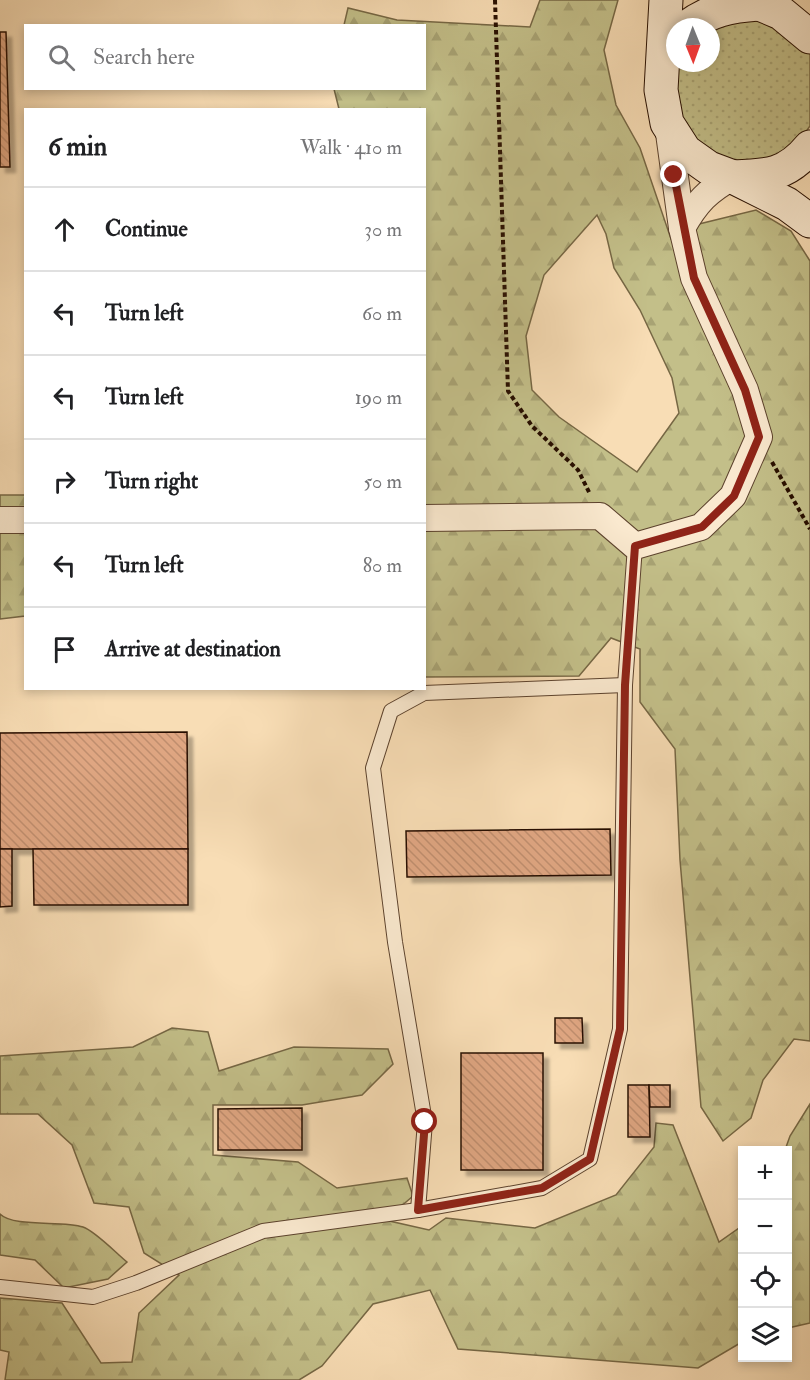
<!DOCTYPE html>
<meta charset="utf-8">
<style>
body{margin:0;font-family:"IM FELL Double Pica",serif;background:#f6f6f6;color:#202124}
.controls{position:absolute;right:18px;bottom:18px;display:grid;overflow:hidden;border-radius:0px;box-shadow:0 3px 9px #0003}
.controls button{width:54px;height:54px;display:grid;place-items:center;padding:0;border:0;border-bottom:2px solid #e0e0e0;background:#fff;color:#202124;font:30px sans-serif}
.compass{position:absolute;left:666px;top:18px;width:54px;height:54px;border-radius:50%;background:#fff;box-shadow:0 3px 9px #0003;rotate:179deg}
.stop{position:absolute;width:18px;height:18px;margin:-14px;border:4px solid #8f2418;border-radius:50%;background:#fff}
.stop.end{background:#8f2418;border-color:#fff;box-shadow:0 2px 6px #0008}
.list{margin:0;padding:0;list-style:none}
h2{display:flex;justify-content:space-between;align-items:center;height:78px;margin:0;padding:0 24px;font-size:26px}
h2 small{font-size:20px;font-weight:400;color:#757577}
.list li{display:grid;grid-template-columns:39px 1fr auto;gap:18px;align-items:center;box-sizing:border-box;height:84px;padding:0 24px;border-top:2px solid #e0e0e0}
.list b{display:block;font-size:22px;white-space:nowrap}
.list em{font-size:20px;font-style:normal;color:#757577}
.icon{flex:none;width:33px;height:33px;fill:none;stroke:currentColor;stroke-width:2;stroke-linecap:round;stroke-linejoin:round}
.map{position:relative;flex:none;width:810px;height:1380px;overflow:hidden}
.search{position:absolute;background:#fff;box-shadow:0 3px 9px #0003;left:24px;top:24px;width:402px;height:66px;display:flex;align-items:center;gap:15px;box-sizing:border-box;padding:0 21px;border-radius:0px;color:#757577;font-size:22px}
.panel{position:absolute;background:#fff;box-shadow:0 3px 9px #0003;left:24px;top:108px;width:402px;height:582px;border-radius:0px}
.map>svg:first-child{display:block}
.grass{fill:url(#grass-dots);stroke:#766744;stroke-width:1.5}
.forest{fill:url(#forest-firs);stroke:#766744;stroke-width:1.5;fill-rule:evenodd}
.building{fill:url(#building-back-hatch);stroke:#280f00;stroke-width:1.5;filter:url(#shadow)}
.lines{fill:none;stroke-linecap:round;stroke-linejoin:round}
.lane-casing{stroke:#5c422d;stroke-width:16}
.street-casing{stroke:#5c422d;stroke-width:28}
.secondary-casing{stroke:#280f00;stroke-width:35}
.path{stroke:#280f00;stroke-width:4;stroke-dasharray:4.5 3;stroke-linecap:butt}
.lane{stroke:#fae9cf;stroke-width:14}
.street{stroke:#fae9cf;stroke-width:26}
.secondary{stroke:#fae9cf;stroke-width:33}
.route{stroke:#8f2418;stroke-width:8}
</style>
<div class="map">
<svg width="810" height="1380" viewBox="0 0 810 1380">
<defs>
<pattern id="grass-dots" width="8" height="8" patternUnits="userSpaceOnUse" patternTransform="scale(1.5)"><rect width="8" height="8" fill="#c3bf89"/><path d="M2 2h.1M6 6h.1" fill="none" stroke="#a8a374" stroke-width="1.8" stroke-linecap="round"/></pattern>
<pattern id="forest-firs" width="22" height="20" patternUnits="userSpaceOnUse" patternTransform="scale(1.5)"><rect width="22" height="20" fill="#c3bf89"/><path d="M5 1l3.5 6h-7zM16 11l3.5 6h-7z" fill="#a8a374"/></pattern>
<pattern id="building-back-hatch" width="6" height="6" patternUnits="userSpaceOnUse" patternTransform="scale(1.5)"><rect width="6" height="6" fill="#dfa682"/><path d="M-1 5l2 2M0 0l6 6M5-1l2 2" fill="none" stroke="#bf8e6e"/></pattern>
<filter id="shadow"><feDropShadow dx="5.5" dy="5.5" stdDeviation="1.5" flood-color="#0004"/></filter>
</defs>
<rect width="100%" height="100%" fill="#f8ddb5"/>
<filter id="stains"><feTurbulence type="fractalNoise" baseFrequency=".00333" numOctaves="4"/><feColorMatrix values="0 0 0 0 .2 0 0 0 0 .09 0 0 0 0 .02 0 0 0 .5 -.17"/></filter>
<radialGradient id="worn" r=".72"><stop offset=".6" stop-color="#630" stop-opacity="0"/><stop offset="1" stop-color="#630" stop-opacity=".3"/></radialGradient>
<polygon class="grass" points="761,16 810,51 810,126 805,133 796,144 769,160 736,163 706,152 675,114 676,63 711,63 711,27"/>
<g class="forest">
<path d="M540,0H618L604,50L616,105L640,148L671,239L699,224L756,210L791,231L810,261V1041L794,1039L763,1080L751,1118L723,1141L701,1107L680,860L675,749L640,702V649L611,638L579,676L425,677L424,110L339,109L334,89L424,88V26L344,25L348,8L397,20L530,27ZM597,215L606,234L614,268L640,310L672,378L679,413L637,472L559,417L532,390L526,336L544,275Z"/>
<polygon points="0,495 26,495 25,616 0,619"/>
<polygon points="172,1028 208,1032 219,1071 294,1047 388,1049 393,1064 362,1095 302,1105 213,1105 213,1155 298,1162 337,1188 407,1178 413,1196 385,1220 429,1230 446,1218 535,1228 616,1195 654,1147 656,1123 673,1125 719,1242 742,1226 742,1342 698,1368 458,1349 430,1290 373,1304 322,1366 299,1380 5,1380 9,1352 0,1350 0,1298 62,1303 101,1363 132,1362 139,1313 179,1275 144,1253 129,1207 94,1203 72,1145 38,1114 0,1114 0,1056 133,1047"/>
<polygon points="810,1104 810,1323 788,1328 788,1150 785,1150 790,1136"/>
<path d="M0,1214C14,1228 63,1220 83,1227C95,1231 116,1253 127,1262L108,1279L64,1288L35,1260L0,1255Z"/>
</g>
<g class="building">
<polygon points="0,32 6,32 10,167 0,167"/>
<polygon points="187,732 188,849 0,849 0,733"/>
<polygon points="610,829 611,875 407,877 406,831"/>
<polygon points="0,849 12,849 12,906 0,907"/>
<polygon points="33,849 188,849 188,905 34,905"/>
<polygon points="555,1018 582,1018 583,1043 555,1043"/>
<rect x="461" y="1053" width="82" height="117"/>
<polygon points="628,1085 649,1085 650,1137 628,1137"/>
<polygon points="649,1085 670,1085 670,1107 650,1107"/>
<polygon points="302,1108 302,1150 218,1150 218,1109"/>
</g>
<g class="lines">
<g class="lane-casing">
<g id="lane">
<polyline points="418,1210 425,1122 395,942 373,768 391,711 424,693 625,685"/>
<polyline points="0,1287 93,1297 136,1283 263,1231 418,1210 542,1188 590,1159 620,1029 625,685 635,546"/>
</g>
</g>
<g class="street-casing">
<g id="street">
<path d="M682,228C696,203 708,190 733,177"/>
<polyline points="424,518 600,516 635,546 701,527 733,496 759,437 745,390 694,278 682,228 668,126"/>
<polyline points="0,520 26,520"/>
</g>
</g>
<g class="secondary-casing">
<g id="secondary">
<polyline points="666,0 661,90 667,123 685,151 709,168 733,177 787,204 810,221"/>
<polyline points="750,0 781,13 810,37"/>
<path d="M687,27C710,10 730,6 758,4"/>
<path d="M733,177C768,176 787,175 810,147"/>
</g>
</g>
<g class="path">
<polyline points="495,0 508,391 532,426 578,470 590,494"/>
<polyline points="772,462 810,529"/>
</g>
<use href="#lane" class="lane"/>
<use href="#street" class="street"/>
<use href="#secondary" class="secondary"/>
</g>
<g class="lines">
<polyline class="route" points="425,1122 418,1210 542,1188 590,1159 620,1029 625,685 635,546 702,527 734,496 759,437 745,390 694,278 674,175"/>
</g>
<rect width="100%" height="100%" filter="url(#stains)"/>
<rect width="100%" height="100%" fill="url(#worn)"/>
</svg>
<div class="controls">
<button>+</button>
<button>−</button>
<button><svg class="icon" aria-label="locate" viewBox="0 0 24 24"><circle cx="12" cy="12" r="6"/><path d="M12 2v4M12 18v4M2 12h4M18 12h4"/></svg></button>
<button><svg class="icon" aria-label="layers" viewBox="0 0 24 24"><path d="M12 4l9 5-9 5-9-5zM3 14l9 5 9-5"/></svg></button>
</div>
<svg class="compass" viewBox="-18 -18 36 36"><path d="M0-13l5 13h-10z" fill="#e53935"/><path d="M0 13l5-13h-10z" fill="#757577"/></svg>
<div class="stop" style="left:425px;top:1122px"></div>
<div class="stop end" style="left:674px;top:175px"></div>
<div class="search"><svg class="icon" aria-label="search" viewBox="0 0 24 24"><circle cx="10" cy="10" r="6"/><path d="M15 15l6 6"/></svg>Search here</div>
<section class="panel">
<h2>6 min<small>Walk · 410 m</small></h2>
<ul class="list">
<li><svg class="icon" aria-label="ahead" viewBox="0 0 24 24"><path d="M12 20V5M6 11l6-6 6 6"/></svg><div><b>Continue</b></div><em>30 m</em></li>
<li><svg class="icon" aria-label="left" viewBox="0 0 24 24"><path d="M17 20v-9H6M10 6l-5 5 5 5"/></svg><div><b>Turn left</b></div><em>60 m</em></li>
<li><svg class="icon" aria-label="left" viewBox="0 0 24 24"><path d="M17 20v-9H6M10 6l-5 5 5 5"/></svg><div><b>Turn left</b></div><em>190 m</em></li>
<li><svg class="icon" aria-label="right" viewBox="0 0 24 24"><path d="M7 20v-9h11M14 6l5 5-5 5"/></svg><div><b>Turn right</b></div><em>50 m</em></li>
<li><svg class="icon" aria-label="left" viewBox="0 0 24 24"><path d="M17 20v-9H6M10 6l-5 5 5 5"/></svg><div><b>Turn left</b></div><em>80 m</em></li>
<li><svg class="icon" aria-label="arrive" viewBox="0 0 24 24"><path d="M6 21V4h12l-3 4 3 4H6"/></svg><div><b>Arrive at destination</b></div></li>
</ul>
</section>
</div>
